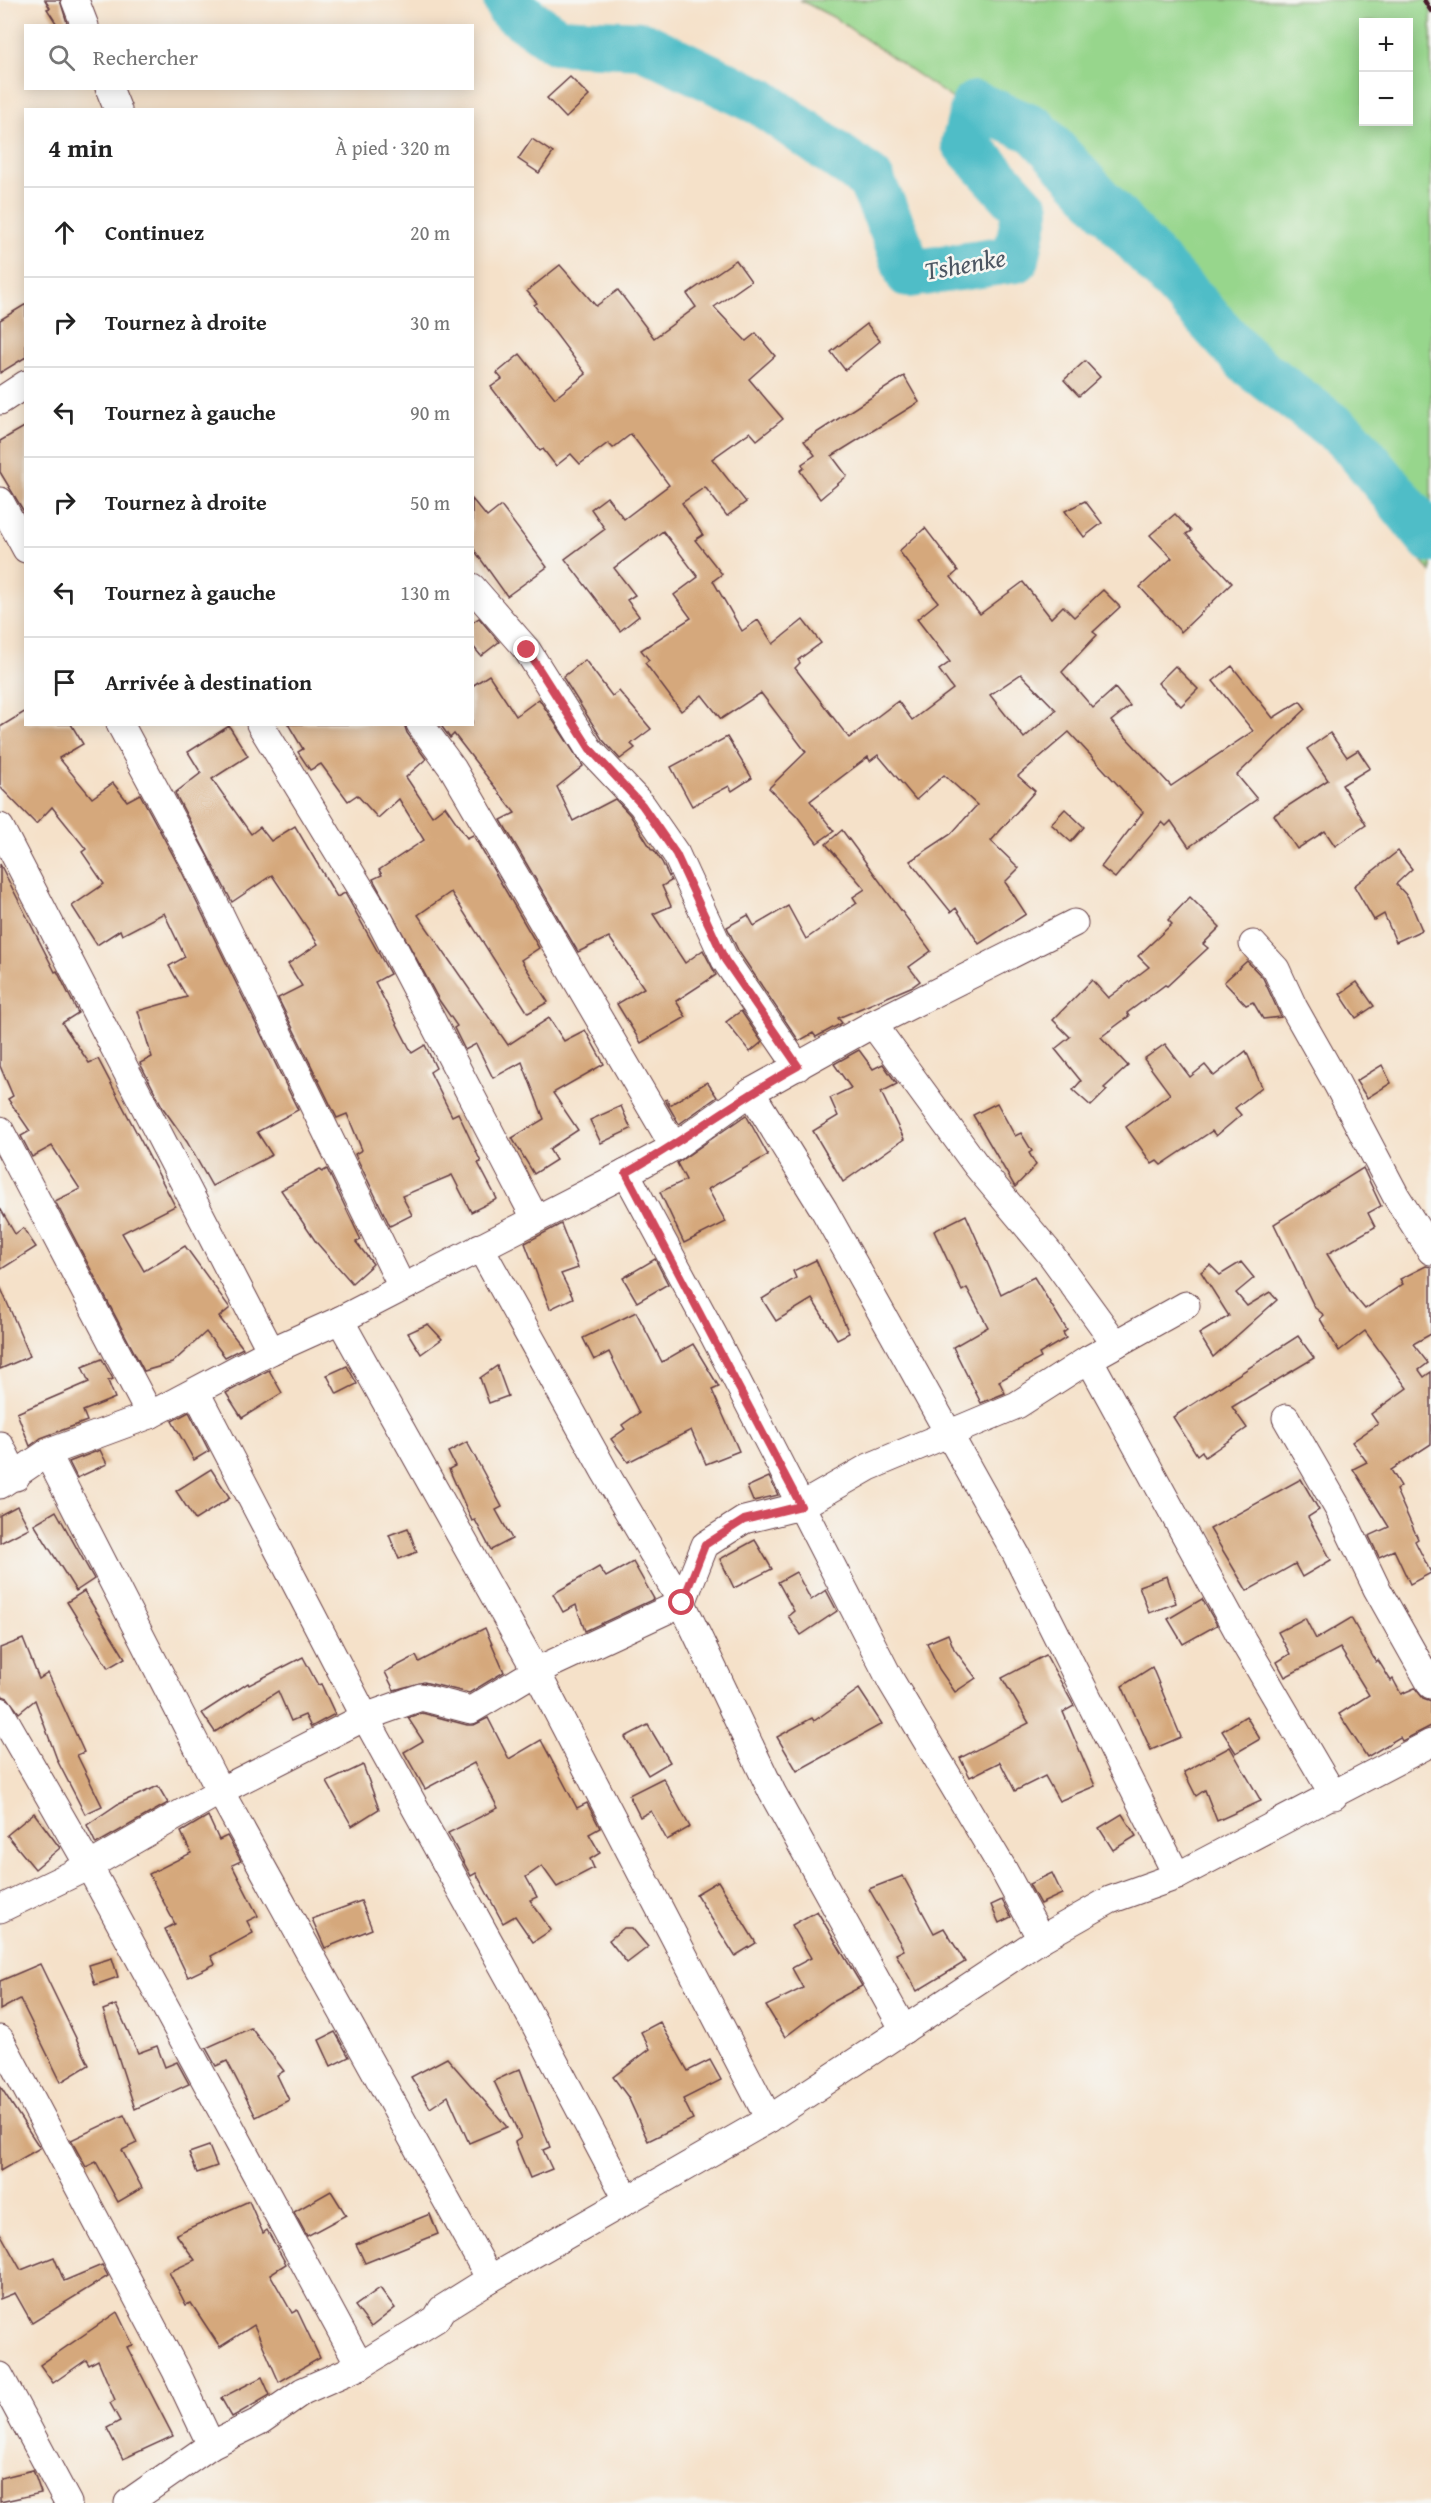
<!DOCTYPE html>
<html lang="fr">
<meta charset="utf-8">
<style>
body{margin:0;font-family:"Gentium Book Plus",serif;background:#f2f2f2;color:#222}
.controls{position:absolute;right:18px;top:18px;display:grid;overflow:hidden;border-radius:0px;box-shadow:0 3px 15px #0003}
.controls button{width:54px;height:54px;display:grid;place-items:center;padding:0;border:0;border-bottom:2px solid #e0e0e0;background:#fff;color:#222;font:30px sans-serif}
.stop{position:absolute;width:18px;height:18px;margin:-14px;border:4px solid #d1495b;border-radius:50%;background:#fff}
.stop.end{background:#d1495b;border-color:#fff;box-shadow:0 2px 6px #0008}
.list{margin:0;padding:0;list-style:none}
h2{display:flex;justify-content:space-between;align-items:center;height:78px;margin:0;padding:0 24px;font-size:26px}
h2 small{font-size:20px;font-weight:400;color:#767676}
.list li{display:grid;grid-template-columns:39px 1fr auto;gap:18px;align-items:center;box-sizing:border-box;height:90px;padding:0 24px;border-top:2px solid #e0e0e0}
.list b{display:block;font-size:22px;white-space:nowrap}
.list em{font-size:20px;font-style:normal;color:#767676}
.icon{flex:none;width:33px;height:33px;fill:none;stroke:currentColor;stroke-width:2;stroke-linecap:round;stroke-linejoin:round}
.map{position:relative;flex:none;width:1431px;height:2503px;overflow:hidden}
.search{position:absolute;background:#fff;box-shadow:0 3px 15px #0003;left:24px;top:24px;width:450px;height:66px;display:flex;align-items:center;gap:15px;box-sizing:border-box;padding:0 21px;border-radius:0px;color:#767676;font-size:22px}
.panel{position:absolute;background:#fff;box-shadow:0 3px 15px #0003;left:24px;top:108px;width:450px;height:618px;border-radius:0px}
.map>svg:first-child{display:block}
.green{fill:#97d68c;stroke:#707a5c;stroke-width:1.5;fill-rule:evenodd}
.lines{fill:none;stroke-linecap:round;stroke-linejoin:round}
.river{stroke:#4fbdc7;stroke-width:48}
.building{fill:#d5a87c;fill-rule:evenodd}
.street-casing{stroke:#643c43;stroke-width:29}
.street{stroke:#fff;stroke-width:27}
.rail{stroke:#4a1f2b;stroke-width:4.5}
.route{stroke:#d1495b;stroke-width:8}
.labels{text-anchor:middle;stroke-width:5;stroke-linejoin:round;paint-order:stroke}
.water-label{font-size:26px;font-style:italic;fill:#4c5662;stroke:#f6f6f2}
</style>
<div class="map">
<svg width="1431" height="2503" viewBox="0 0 1431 2503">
<rect width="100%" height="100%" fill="#f6f6f2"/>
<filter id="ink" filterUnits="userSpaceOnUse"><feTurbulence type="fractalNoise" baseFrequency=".0167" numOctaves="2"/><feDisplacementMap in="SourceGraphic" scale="12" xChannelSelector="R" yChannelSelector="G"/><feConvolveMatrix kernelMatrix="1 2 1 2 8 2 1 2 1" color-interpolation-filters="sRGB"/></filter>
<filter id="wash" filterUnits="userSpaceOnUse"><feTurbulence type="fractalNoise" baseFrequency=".008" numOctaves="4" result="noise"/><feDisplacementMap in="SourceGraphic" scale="24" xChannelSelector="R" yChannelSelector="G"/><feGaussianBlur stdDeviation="1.35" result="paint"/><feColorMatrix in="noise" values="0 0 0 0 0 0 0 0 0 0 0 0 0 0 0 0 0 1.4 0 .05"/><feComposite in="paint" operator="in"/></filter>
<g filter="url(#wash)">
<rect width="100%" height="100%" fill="#f5e1c9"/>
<path class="green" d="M800,0H1431V572L1207,304L994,127L833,17ZM1364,22H1408V122H1364Z"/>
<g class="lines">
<polyline class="river" points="507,0 510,8 557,41 642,45 761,102 870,179 895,234 909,274 1016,259 1026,210 965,143 975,105 1035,130 1248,362 1349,439 1431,539"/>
</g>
<g id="blocks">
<g class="building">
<polygon points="45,0 60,0 68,26 58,26 47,9 50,8"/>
<polygon points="570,77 589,96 566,118 547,98"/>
<polygon points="532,139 553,153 539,173 518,159"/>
<path d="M736,260L751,281L714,307L746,341L756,333L775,356L749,379L783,419L757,440L750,432L712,459L746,502L727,516L705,487L682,503L703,535L695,540L722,574L713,581L742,631L758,620L773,644L803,620L821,643L798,660L800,663L795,668L849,738L898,701L912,720L953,689L939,670L950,662L917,619L938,602L899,551L925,528L958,571L951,577L980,614L1023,582L1051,618L1063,606L1074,617L1103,590L1120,607L1093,632L1097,635L1062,672L1093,708L1115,688L1130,706L1111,721L1171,786L1253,731L1213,681L1232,666L1273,718L1300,701L1306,709L1237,775L1257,799L1189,847L1171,821L1166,826L1162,822L1115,878L1101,867L1143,812L1069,732L1018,776L1035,791L991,841L1019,868L1005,882L1026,914L979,944L956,908L951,912L910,861L951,834L977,805L944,775L916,800L878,755L870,761L868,757L810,801L834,831L817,843L797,816L769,788L806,752L761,693L721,719L702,695L681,711L645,663L649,660L641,650L691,618L674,595L698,577L663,531L614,568L635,595L627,600L639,616L620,631L565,559L605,529L591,509L607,497L624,519L669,485L631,434L613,448L608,443L580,464L571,454L556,466L543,449L540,451L491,387L502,379L497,373L520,354L555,398L586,374L534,305L537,303L527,291L560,265L596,306L618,290L654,338L696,307L687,294ZM1021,674L1056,710L1024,738L990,695Z"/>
<polygon points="26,304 26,357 0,373 0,320"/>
<polygon points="867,324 880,341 845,370 831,352"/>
<polygon points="1085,361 1100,377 1079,396 1064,380"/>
<polygon points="904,376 919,402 832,456 847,476 820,499 800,471 804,468 802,464 815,455 804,441"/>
<polygon points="26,426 26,515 0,472 0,441"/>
<polygon points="472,499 487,517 501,506 547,567 507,596 472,547"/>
<polygon points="1085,501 1102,523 1084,537 1065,511"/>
<polygon points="1175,514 1191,531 1186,534 1232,583 1181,632 1140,587 1172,558 1150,535"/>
<polygon points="479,618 499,642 481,656 472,645 472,623"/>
<polygon points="585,660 612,696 619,691 651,729 631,744 635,748 620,759 602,739 564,679 563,677"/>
<polygon points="1175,666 1198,689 1181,706 1158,683"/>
<polygon points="489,675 516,716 539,699 583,766 557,787 573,821 615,799 630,815 652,850 654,850 662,862 671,881 662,886 671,906 653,914 685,963 703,950 716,975 676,1001 686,1017 641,1043 617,1004 644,988 609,937 578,952 501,820 515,813 454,734 450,738 440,724 472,724 472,686"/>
<polygon points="26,711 26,724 71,724 83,744 59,758 92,798 113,783 127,801 140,794 181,870 298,1110 257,1132 272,1155 212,1186 187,1142 163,1108 140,1063 152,1057 138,1011 187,997 169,966 185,957 164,913 122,935 120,930 97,945 72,906 104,884 82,852 86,849 52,807 36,824 0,787 0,727"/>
<polygon points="288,724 404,724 407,733 426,759 406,777 432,816 445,806 467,838 473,835 539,948 521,960 548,1002 528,1013 451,892 418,915 508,1045 549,1018 564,1041 585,1030 604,1064 553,1093 578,1130 549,1149 556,1160 534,1174 512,1138 544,1119 522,1062 493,1078 476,1044 465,1050 454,1028 457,1026 439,1000 373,879 382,875 379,870 424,840 399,799 378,818 357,795 348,801 321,764 310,770 298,752 303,749"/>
<polygon points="229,726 248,756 212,779 251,834 260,827 271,841 295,826 337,897 345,893 390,974 375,982 412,1053 425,1045 436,1068 430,1072 452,1116 458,1113 481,1162 478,1163 497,1199 471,1212 452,1175 402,1196 412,1215 390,1226 355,1154 362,1150 347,1114 337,1118 278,998 302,986 288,964 318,944 272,875 232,902 175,793 201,773 188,752"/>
<polygon points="1330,733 1347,757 1358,750 1370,768 1342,785 1366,825 1335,846 1325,831 1297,849 1274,815 1328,780 1307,749"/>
<polygon points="727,737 752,778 732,791 729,786 692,806 671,767"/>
<polygon points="1065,809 1084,827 1071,842 1051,824"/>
<polygon points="842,830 931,951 909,967 920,981 913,986 838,1018 842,1023 816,1037 813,1033 799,1041 739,952 727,927 748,915 754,926 788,906 806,939 857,903 853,897 865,889 826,844"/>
<polygon points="1398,851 1412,869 1396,884 1408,897 1422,930 1396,942 1384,914 1374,920 1354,886"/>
<polygon points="0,864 55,972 57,971 78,1013 62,1023 89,1063 98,1059 175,1206 122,1233 144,1271 185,1246 230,1308 219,1317 243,1348 225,1357 206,1332 172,1363 144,1371 55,1201 80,1189 52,1146 32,1157 21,1136 30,1131 8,1099 13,1096 0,1066"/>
<polygon points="1190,897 1220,927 1203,944 1208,948 1167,986 1165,985 1127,1013 1129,1016 1101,1037 1128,1066 1104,1088 1107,1090 1091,1106 1073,1090 1081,1081 1055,1049 1070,1037 1053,1020 1092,980 1108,998 1149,967 1138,956 1172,924 1168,920"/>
<polygon points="1247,961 1263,978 1281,1017 1263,1019 1253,1002 1246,1005 1224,982"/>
<polygon points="1357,982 1374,1006 1356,1018 1340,994"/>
<polygon points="741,1011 762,1042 750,1052 726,1022"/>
<polygon points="1165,1044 1190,1077 1205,1065 1214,1076 1246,1051 1262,1087 1235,1108 1241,1115 1216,1136 1212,1131 1161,1165 1157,1161 1152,1164 1126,1127 1170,1094 1144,1059"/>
<polygon points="859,1050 873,1069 883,1064 897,1084 881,1092 904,1139 843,1182 813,1131 838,1116 830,1098 851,1088 834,1064"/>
<polygon points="1382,1065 1391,1083 1367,1098 1356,1081"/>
<polygon points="707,1082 717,1097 679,1124 665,1100 667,1099 670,1105"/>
<polygon points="997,1103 1015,1136 1021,1133 1032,1151 1029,1153 1036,1165 1015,1187 973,1115"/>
<polygon points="621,1106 631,1129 601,1143 590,1120"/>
<polygon points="746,1115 768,1155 708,1189 726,1222 684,1243 660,1192 686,1180 677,1163"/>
<polygon points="1363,1168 1381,1206 1368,1213 1375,1227 1327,1254 1350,1291 1365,1309 1403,1284 1400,1279 1426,1266 1431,1267 1431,1334 1413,1344 1428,1363 1419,1370 1424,1377 1431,1372 1431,1444 1391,1470 1401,1486 1396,1490 1418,1539 1415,1541 1431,1573 1410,1584 1394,1550 1379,1557 1369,1536 1389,1527 1353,1469 1367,1462 1352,1442 1378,1424 1371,1414 1407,1388 1365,1331 1339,1351 1320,1319 1324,1315 1315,1308 1274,1224"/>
<polygon points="320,1169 322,1172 327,1169 361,1240 356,1242 373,1264 352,1283 316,1242 281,1190"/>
<polygon points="0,1208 15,1234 23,1228 36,1247 0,1270"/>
<polygon points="966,1215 1001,1294 1034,1277 1067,1330 1063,1333 1066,1338 1039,1354 1041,1358 999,1381 1005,1393 981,1403 953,1347 988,1327 967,1288 962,1291 934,1231"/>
<polygon points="561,1224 578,1268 561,1274 573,1298 550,1309 525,1243"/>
<polygon points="655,1259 668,1284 637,1302 623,1278"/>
<polygon points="816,1260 849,1333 837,1339 812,1299 776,1321 762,1299 796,1278 793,1271"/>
<polygon points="1241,1262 1254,1278 1236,1293 1247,1306 1270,1292 1277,1300 1213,1357 1199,1334 1229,1316 1201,1272 1210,1265 1220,1275"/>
<polygon points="0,1286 30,1356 0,1369"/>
<polygon points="636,1312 662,1362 693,1344 719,1387 712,1390 739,1451 706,1464 691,1430 628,1462 611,1439 625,1429 622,1425 639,1413 609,1352 594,1360 583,1338"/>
<polygon points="428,1324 442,1339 421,1354 408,1333"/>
<polygon points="1298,1336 1314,1358 1232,1407 1247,1428 1205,1457 1202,1451 1197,1455 1173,1417"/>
<polygon points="102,1359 113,1379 108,1381 115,1398 83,1411 87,1421 41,1438 30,1446 17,1413 89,1382 82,1367"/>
<polygon points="347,1366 357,1384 337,1394 327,1375"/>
<polygon points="497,1366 508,1396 489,1403 480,1378"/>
<polygon points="269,1370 282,1393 242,1418 226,1393"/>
<polygon points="189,1412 209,1451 194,1460 172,1421"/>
<polygon points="467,1442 502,1507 496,1510 512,1539 491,1550 475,1520 472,1521 449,1469 455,1466 448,1452"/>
<polygon points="100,1450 107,1464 77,1478 69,1462"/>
<polygon points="211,1469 230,1498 195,1520 176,1491"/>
<polygon points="769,1477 778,1495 753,1501 747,1487"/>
<polygon points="1301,1479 1319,1510 1308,1517 1331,1560 1302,1577 1295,1564 1247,1591 1210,1529"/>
<polygon points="17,1506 29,1528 0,1543 0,1515"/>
<polygon points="56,1511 94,1579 76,1591 34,1524"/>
<polygon points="408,1528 417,1552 399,1559 389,1535"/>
<polygon points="755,1540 772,1569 734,1588 720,1559"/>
<polygon points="633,1562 654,1599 585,1631 576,1605 563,1612 553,1594 599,1567 606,1577"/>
<polygon points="796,1572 811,1600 826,1590 837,1611 801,1635 788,1616 794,1611 778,1582"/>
<polygon points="1167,1576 1176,1603 1149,1613 1139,1586"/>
<polygon points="84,1591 125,1658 108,1668 67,1602"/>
<polygon points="1202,1599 1217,1625 1183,1644 1168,1619"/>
<polygon points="1305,1618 1316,1639 1351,1618 1376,1662 1378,1660 1391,1681 1393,1679 1401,1694 1415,1688 1423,1698 1431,1701 1431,1726 1402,1741 1400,1737 1367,1757 1339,1714 1369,1695 1340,1648 1285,1677 1277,1662 1290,1654 1278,1632"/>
<polygon points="485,1628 504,1672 469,1693 424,1682 394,1690 385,1672 416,1656 419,1662"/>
<polygon points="948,1634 954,1649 976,1678 955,1692 939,1669 927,1643"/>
<polygon points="23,1639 39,1679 48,1673 84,1752 77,1755 102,1806 85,1814 58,1762 35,1700 19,1713 8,1698 0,1695 0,1648"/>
<polygon points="1046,1655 1074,1706 1063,1712 1095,1786 1059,1801 1045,1776 1015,1791 1000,1762 970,1777 960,1758 1029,1723 1002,1678"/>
<polygon points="303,1657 318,1685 321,1684 335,1714 311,1727 305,1715 291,1721 278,1691 215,1732 202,1713 248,1683 249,1685"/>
<polygon points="1152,1667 1181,1737 1151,1750 1122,1686"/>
<polygon points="859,1689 882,1724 797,1771 777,1737 812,1718 814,1721"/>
<polygon points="422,1713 467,1725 474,1725 488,1718 509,1759 541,1740 577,1808 587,1803 600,1828 589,1834 600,1853 590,1859 594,1868 557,1887 542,1866 526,1877 537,1897 530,1900 551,1930 533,1942 515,1916 503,1923 476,1873 471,1876 448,1833 498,1808 474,1763 425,1789 404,1752 423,1741 408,1718"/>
<polygon points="1246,1716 1260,1739 1236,1753 1222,1731"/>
<polygon points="648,1725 670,1762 648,1775 625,1737"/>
<polygon points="1230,1747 1261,1801 1217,1821 1205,1790 1196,1796 1184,1772"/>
<polygon points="363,1765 379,1809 352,1826 327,1782"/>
<polygon points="663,1778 690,1827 667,1840 651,1811 640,1817 629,1795"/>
<polygon points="158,1786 168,1803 96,1844 87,1825 118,1804"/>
<polygon points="34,1813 60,1848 35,1869 7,1835"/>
<polygon points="1122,1814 1136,1836 1113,1850 1099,1828"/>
<polygon points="208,1816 219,1840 227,1836 241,1861 232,1865 258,1916 247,1921 253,1933 211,1956 215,1964 188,1977 165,1929 175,1924 149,1874 191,1853 181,1832"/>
<polygon points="1052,1873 1062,1894 1040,1904 1029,1884"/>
<polygon points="903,1876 934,1933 944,1928 965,1962 917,1991 896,1954 904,1950 869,1889"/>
<polygon points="718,1881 756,1943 735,1956 696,1894"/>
<polygon points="1002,1900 1011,1917 999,1923 991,1905"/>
<polygon points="361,1901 372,1929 325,1948 312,1919"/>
<polygon points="817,1911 862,1986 830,2003 785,2037 766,2006 803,1988 792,1968 811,1958 792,1925"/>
<polygon points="624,1928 632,1928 648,1947 627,1963 609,1940"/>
<polygon points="112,1958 118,1977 95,1985 89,1965"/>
<polygon points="40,1964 89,2065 61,2082 20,1999 0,2010 0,1981"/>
<polygon points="116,2005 138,2053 157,2046 165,2067 177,2062 189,2084 135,2109 103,2010"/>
<polygon points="660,2022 688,2071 710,2060 721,2080 683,2099 693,2119 648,2141 628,2097 613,2077 650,2049 641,2032"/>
<polygon points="251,2028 284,2071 277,2075 289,2100 256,2117 227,2061 216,2066 206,2048"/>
<polygon points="335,2032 349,2057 331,2066 319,2040"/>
<polygon points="447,2058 507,2127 469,2143 448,2096 430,2108 411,2077"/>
<polygon points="520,2069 550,2147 543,2150 552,2169 530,2178 515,2142 521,2138 494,2081"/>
<polygon points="0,2086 40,2148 0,2171"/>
<polygon points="124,2115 137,2143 122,2150 142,2188 118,2202 96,2162 86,2167 71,2140"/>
<polygon points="209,2146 217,2166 197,2173 189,2153"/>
<polygon points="331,2191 346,2215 307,2236 294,2212"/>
<polygon points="249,2201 263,2233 267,2230 286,2264 270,2274 292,2313 297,2310 320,2358 279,2382 254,2325 220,2347 191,2303 186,2305 169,2272 195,2260 176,2234"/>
<polygon points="430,2214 438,2234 365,2263 356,2244"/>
<polygon points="0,2233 21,2270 54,2257 64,2281 102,2265 108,2276 32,2323 15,2293 0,2299"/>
<polygon points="380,2288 395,2308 371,2327 355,2306"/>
<polygon points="117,2312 133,2345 127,2347 173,2436 123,2459 107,2428 120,2421 110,2403 115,2400 98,2360 89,2365 86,2360 53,2383 40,2365"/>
<polygon points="262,2377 270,2395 232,2417 221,2398"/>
<polygon points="33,2470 41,2493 0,2502 0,2478"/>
</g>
</g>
</g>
<g filter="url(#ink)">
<use href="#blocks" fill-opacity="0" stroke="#643c43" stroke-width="1.5"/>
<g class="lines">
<g class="street-casing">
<g id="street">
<polyline points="75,0 85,26"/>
<polyline points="109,88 118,110"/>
<polyline points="0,401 26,384"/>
<polyline points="0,501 26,549"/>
<polyline points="472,587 527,650 589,749 642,805 676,854 725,960 798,1067"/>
<polyline points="120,724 195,863 402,1287"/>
<polyline points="260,724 379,919 535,1218"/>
<polyline points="420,724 453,769 674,1147"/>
<polyline points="0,827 271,1351"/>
<polyline points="1253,944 1276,969 1294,1008 1337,1084 1396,1196 1431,1251"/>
<polyline points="873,1024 976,1165 1052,1256 1116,1344"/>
<polyline points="751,1092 824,1210 1016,1554 1177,1876"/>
<polyline points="0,1130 150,1415"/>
<polyline points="626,1173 714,1336 891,1681 1002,1867 1041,1939"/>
<polyline points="480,1247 605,1472 682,1603 772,1792 904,2030"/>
<polyline points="340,1320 536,1671 769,2119"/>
<polyline points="1089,1359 1242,1639 1334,1796"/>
<polyline points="196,1392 365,1717 533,2021 627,2199"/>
<polyline points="1286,1418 1339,1510 1377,1589 1431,1685"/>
<polyline points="0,1445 16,1477"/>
<polyline points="47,1453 220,1791 490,2279"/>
<polyline points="0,1485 47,1453 150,1415 271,1351 340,1320 626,1173 674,1147 751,1092 873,1024 1074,923"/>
<polyline points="0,1711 89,1866 360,2366"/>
<polyline points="0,1909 89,1866 220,1791 365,1717 421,1697 471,1710 536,1671 682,1603 705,1545 744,1520 801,1506 869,1467 1017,1405 1089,1359 1186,1305"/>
<polyline points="0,2039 176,2371 211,2445 260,2421 303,2391 360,2366 436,2319 442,2309 490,2279 769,2119 1041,1939 1110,1900 1177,1876 1431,1743"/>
<polyline points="0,2376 68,2503"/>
<polyline points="128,2503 211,2445"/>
</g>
</g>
<use href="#street" class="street"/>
<polyline class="rail" points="1424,0 1431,11"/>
</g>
</g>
<g class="lines" filter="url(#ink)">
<path class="route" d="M527,650L590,749L642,805L676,854L725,960L798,1066C738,1099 685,1140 626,1173L801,1506L744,1520L705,1545L682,1603"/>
</g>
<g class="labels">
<g class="water-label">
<text transform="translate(965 264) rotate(-10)" y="9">Tshenke</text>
</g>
</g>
</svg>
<div class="controls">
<button>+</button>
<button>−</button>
</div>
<div class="stop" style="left:682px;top:1603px"></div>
<div class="stop end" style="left:527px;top:650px"></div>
<div class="search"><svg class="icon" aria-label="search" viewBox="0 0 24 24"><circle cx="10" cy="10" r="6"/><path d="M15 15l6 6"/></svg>Rechercher</div>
<section class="panel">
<h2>4 min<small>À pied · 320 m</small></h2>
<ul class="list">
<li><svg class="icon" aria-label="ahead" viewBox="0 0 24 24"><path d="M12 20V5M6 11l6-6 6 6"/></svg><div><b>Continuez</b></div><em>20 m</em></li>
<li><svg class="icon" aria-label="right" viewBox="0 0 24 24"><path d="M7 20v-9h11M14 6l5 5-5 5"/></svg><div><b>Tournez à droite</b></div><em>30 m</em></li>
<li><svg class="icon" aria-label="left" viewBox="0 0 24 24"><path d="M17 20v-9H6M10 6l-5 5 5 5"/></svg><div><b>Tournez à gauche</b></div><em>90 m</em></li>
<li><svg class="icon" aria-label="right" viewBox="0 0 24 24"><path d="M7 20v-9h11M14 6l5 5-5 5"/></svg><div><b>Tournez à droite</b></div><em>50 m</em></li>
<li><svg class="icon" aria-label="left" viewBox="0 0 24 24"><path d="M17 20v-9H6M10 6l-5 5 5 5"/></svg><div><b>Tournez à gauche</b></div><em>130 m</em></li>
<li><svg class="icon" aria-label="arrive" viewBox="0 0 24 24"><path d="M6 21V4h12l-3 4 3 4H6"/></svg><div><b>Arrivée à destination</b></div></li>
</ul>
</section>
</div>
